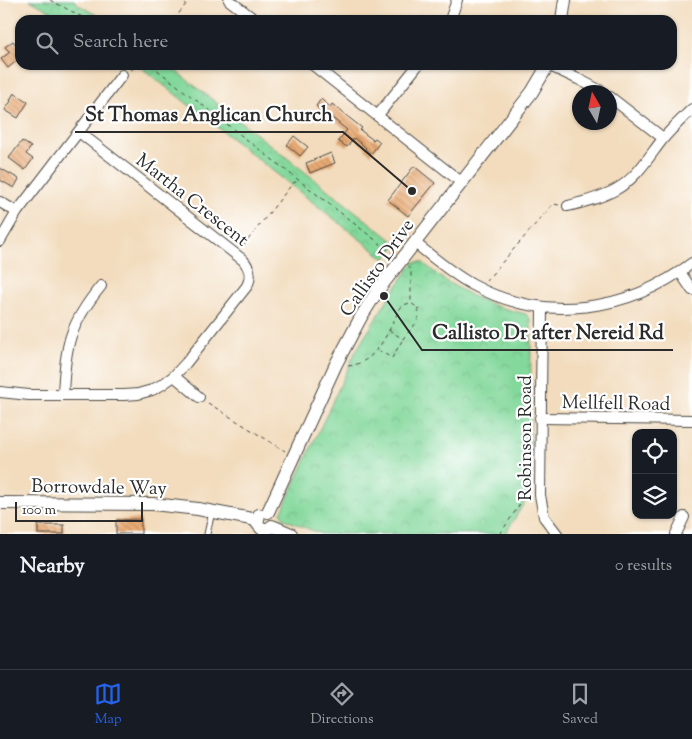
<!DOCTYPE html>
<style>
body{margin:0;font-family:"Sorts Mill Goudy",serif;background:#242831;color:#f1f3f6}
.controls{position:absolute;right:15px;bottom:15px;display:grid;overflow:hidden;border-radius:10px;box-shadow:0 1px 4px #0004}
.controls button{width:45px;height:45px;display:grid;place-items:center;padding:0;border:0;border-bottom:1px solid #363941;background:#171b24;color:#f1f3f6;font:25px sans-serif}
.compass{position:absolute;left:572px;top:85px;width:45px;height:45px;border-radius:50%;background:#171b24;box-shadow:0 1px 4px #0004;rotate:351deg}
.scale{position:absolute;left:15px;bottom:12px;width:128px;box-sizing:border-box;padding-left:5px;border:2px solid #2b2b2b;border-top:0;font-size:14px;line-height:18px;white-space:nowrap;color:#2b2b2b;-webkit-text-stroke:4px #fff;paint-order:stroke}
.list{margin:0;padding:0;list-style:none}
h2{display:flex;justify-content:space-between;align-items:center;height:65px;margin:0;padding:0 20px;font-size:21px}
h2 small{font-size:16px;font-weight:400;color:#9ea1a6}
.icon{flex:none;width:28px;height:28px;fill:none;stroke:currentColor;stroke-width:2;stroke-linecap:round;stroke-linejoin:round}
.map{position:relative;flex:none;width:692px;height:534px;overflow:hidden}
.search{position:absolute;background:#171b24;box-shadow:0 1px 4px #0004;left:15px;right:15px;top:15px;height:55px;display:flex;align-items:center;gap:12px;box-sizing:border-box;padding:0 18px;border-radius:15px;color:#9ea1a6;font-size:19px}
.sheet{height:135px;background:#171b24}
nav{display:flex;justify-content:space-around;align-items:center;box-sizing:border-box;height:70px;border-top:1px solid #363941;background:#171b24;font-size:14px;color:#9ea1a6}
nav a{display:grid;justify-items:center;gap:2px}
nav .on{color:#2563eb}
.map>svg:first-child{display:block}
.park{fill:url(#park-crowns);stroke:#578263}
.building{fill:url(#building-back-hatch)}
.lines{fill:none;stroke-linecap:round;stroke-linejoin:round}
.service-casing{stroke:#494641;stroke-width:7}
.minor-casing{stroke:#494641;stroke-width:12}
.tertiary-casing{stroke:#494641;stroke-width:14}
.path{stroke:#494641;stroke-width:1;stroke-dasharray:4 4;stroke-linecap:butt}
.service{stroke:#fff;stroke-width:5}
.minor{stroke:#fff;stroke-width:10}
.tertiary{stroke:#fff;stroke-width:12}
.labels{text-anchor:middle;stroke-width:4.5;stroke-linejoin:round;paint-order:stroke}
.street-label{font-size:19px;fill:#2b2b2b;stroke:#fff}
.leader{fill:none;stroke:#2b2b2b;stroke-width:2}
.callout-dot{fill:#2b2b2b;stroke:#fff;stroke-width:2}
.callout-label{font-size:20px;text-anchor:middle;font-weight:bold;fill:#2b2b2b;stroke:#fff;stroke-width:4.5;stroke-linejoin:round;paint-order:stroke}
</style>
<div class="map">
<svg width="692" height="534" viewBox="0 0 692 534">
<defs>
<pattern id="park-crowns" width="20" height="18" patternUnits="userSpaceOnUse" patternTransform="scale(1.25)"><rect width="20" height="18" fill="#83d89b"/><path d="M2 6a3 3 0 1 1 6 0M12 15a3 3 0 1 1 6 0" fill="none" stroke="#71ba86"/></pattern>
<pattern id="building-back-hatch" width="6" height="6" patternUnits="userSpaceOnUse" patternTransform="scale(1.25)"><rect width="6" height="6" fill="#eaac75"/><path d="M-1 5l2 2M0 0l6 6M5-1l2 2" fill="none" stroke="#be8c60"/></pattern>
</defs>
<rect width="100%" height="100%" fill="#fff"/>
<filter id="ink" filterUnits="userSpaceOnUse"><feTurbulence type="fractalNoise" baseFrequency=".02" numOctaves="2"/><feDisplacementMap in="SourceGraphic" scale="10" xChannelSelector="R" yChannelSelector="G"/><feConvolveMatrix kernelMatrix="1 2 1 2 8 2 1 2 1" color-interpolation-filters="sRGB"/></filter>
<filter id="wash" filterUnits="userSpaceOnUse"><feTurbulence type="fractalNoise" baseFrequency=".0096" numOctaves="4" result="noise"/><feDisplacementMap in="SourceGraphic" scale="20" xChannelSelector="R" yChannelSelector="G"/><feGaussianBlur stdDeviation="1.12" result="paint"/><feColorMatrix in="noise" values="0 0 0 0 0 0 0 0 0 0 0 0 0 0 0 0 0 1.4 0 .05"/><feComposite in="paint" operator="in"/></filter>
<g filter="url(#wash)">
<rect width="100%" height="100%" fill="#f2dcbd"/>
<g class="park">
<polygon points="30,0 74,0 79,5 105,20 66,20"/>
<polygon points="138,65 168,65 397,244 385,259"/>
<polygon points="414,262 422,262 444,280 472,296 498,307 526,314 531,320 530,494 505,534 321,534 284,519 281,513 356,351 391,294"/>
</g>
<g id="blocks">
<g class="building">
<polygon points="13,41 16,45 20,42 20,58 8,68 1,59 10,52 5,47"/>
<polygon points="14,93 28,102 18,118 5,110 11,101 10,100"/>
<polygon points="321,99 330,107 332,104 362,128 360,130 373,140 375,138 380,142 371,154 365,149 366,148 354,138 347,147 338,141 347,130 331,117 329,121 324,117 325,114 316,106"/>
<polygon points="294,136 308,147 300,156 287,145"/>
<polygon points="22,141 31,147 26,154 33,159 25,170 9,158"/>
<polygon points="331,153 335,163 310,173 306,163"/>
<polygon points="414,166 435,183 408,216 388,200"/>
<polygon points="0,168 19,179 14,188 0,180"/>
<polygon points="141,519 141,534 116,534 116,520"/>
<rect x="38" y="525" width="26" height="9"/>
</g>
</g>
</g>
<g filter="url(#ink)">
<use href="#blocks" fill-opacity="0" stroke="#494641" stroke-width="1"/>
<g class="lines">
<g class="service-casing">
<polyline id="service" points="207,534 212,512"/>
</g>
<g class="minor-casing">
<g id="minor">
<polyline points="229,0 255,20"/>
<polyline points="450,20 457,0"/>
<polyline points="313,65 461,182"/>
<polyline points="548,65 578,79 603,92"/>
<polyline points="610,97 663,138"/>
<polyline points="378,115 418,65"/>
<polyline points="0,202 17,212"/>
<path d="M568,206C584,202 600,198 615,190C636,179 648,158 662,140C671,129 682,119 692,109"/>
<polyline points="0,241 17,212 122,75"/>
<path d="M415,243C433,257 452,274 473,285C545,324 629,311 692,263"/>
<polyline points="680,272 692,290"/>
<polyline points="542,307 540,495 544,517 557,534"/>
<polyline points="174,376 199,397"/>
<path d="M0,392L29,395H124L138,394L152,390L163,384L174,376L186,363L247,286C252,276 250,268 243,260L79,132"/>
<path d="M63,395C65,346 69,325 101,286"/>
<polyline points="540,418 692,420"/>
<polyline points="676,534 684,517"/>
</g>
</g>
<g class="tertiary-casing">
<g id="tertiary">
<polyline points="562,20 565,0"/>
<polyline points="0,503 153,504 198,509 257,520"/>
<polyline points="268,512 336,364 361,317 378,290 532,92 548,65"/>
<polyline points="259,515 257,523 262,529 268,529 272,526 291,534"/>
</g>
</g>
<g class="path">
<polyline points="50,0 88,20"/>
<polyline points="174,20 189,0"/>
<polyline points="151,65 392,253"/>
<polyline points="131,70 138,65"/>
<polyline points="243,246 293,183 298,181"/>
<polyline points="486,281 553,204 559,205"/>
<path d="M389,330L403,339C410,328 422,323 418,308L411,303V269L408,267"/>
<polyline points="378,350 392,358 403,339"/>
<path d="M348,366C377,363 388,332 399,310L403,305L410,303"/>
<polyline points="208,403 285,451"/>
<polyline points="500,534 530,489"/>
</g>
<use href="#service" class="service"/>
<use href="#minor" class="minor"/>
<use href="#tertiary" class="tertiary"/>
</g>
</g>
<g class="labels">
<g class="street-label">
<text transform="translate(193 199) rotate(38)" y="7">Martha Crescent</text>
<text transform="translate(376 267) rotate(-55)" y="7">Callisto Drive</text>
<text transform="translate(616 402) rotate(1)" y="7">Mellfell Road</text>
<text transform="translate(524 438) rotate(-90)" y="7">Robinson Road</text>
<text transform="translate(99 486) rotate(1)" y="7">Borrowdale Way</text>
</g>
</g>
<path class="leader" d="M412 191L343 132H75M384 296L422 350H673"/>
<g class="callout-dot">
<circle cx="412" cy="191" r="5"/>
<circle cx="384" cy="296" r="5"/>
</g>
<g class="callout-label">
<text x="209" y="121">St Thomas Anglican Church</text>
<text x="548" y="339">Callisto Dr after Nereid Rd</text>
</g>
</svg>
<div class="controls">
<button><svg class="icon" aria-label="locate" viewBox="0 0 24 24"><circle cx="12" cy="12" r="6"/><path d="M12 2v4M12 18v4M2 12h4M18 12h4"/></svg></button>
<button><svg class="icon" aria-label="layers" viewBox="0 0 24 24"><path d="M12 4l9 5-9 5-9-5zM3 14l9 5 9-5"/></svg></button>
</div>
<svg class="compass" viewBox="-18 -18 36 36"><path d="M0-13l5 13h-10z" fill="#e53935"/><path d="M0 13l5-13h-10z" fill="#9ea1a6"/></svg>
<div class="scale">100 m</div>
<div class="search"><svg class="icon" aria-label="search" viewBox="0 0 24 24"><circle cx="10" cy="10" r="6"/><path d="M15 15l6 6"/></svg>Search here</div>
</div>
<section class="sheet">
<h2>Nearby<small>0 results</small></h2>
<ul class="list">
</ul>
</section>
<nav>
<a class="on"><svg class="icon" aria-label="map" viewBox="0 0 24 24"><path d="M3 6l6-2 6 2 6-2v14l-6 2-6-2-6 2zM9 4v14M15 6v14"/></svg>Map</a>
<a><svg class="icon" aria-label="directions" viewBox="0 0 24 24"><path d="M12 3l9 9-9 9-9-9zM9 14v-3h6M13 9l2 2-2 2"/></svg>Directions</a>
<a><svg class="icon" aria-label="saved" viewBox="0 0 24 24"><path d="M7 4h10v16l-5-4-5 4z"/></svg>Saved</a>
</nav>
